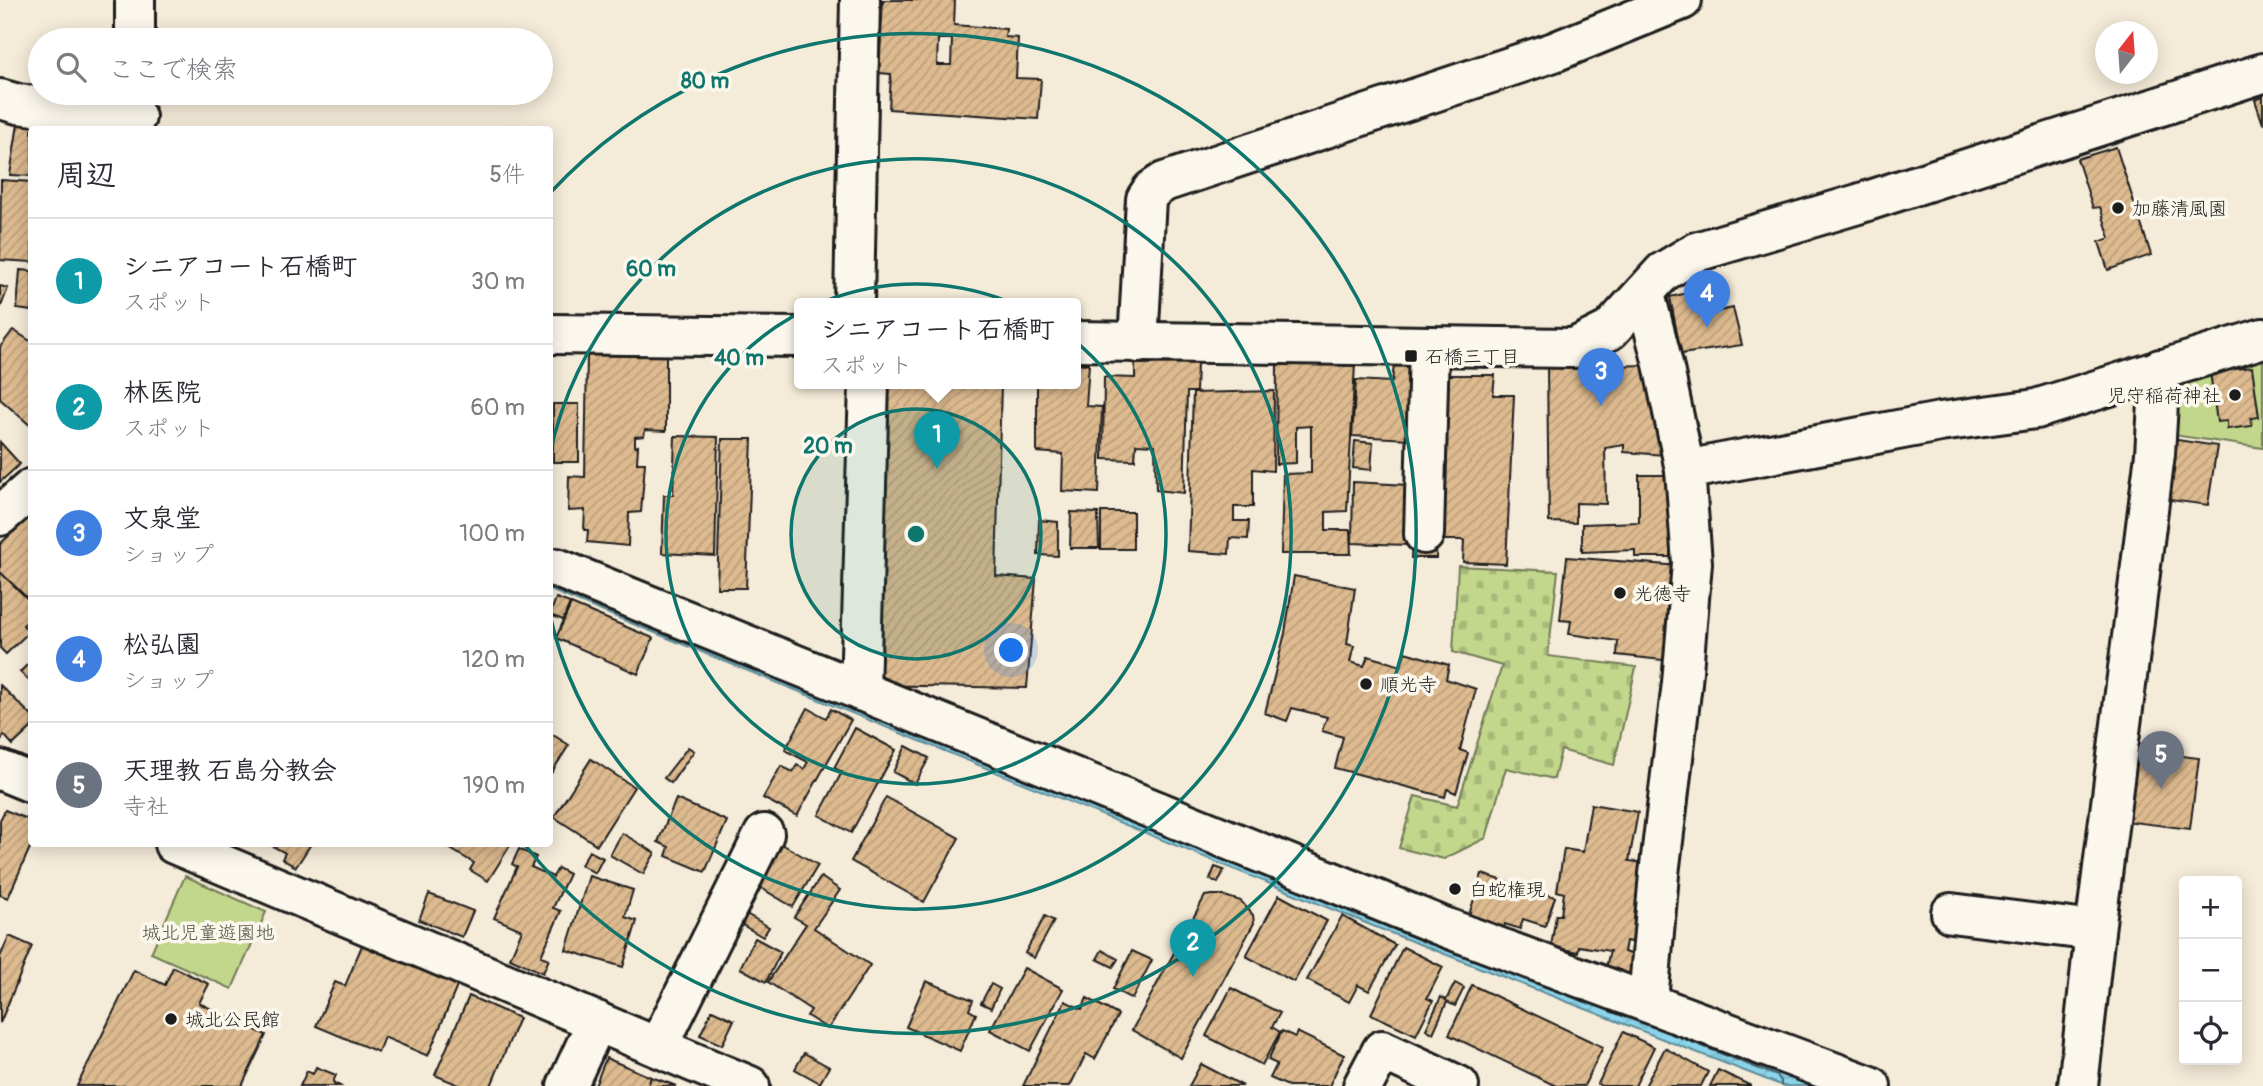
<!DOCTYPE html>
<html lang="ja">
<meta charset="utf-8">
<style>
body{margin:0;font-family:Pangolin,"Klee One",sans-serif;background:#f7f7f7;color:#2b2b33}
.controls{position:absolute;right:21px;bottom:21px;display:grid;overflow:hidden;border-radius:7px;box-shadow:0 4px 18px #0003}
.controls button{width:63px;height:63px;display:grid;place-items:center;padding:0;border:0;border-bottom:2px solid #e1e1e2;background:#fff;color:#2b2b33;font:35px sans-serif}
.compass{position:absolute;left:2095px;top:21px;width:63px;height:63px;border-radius:50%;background:#fff;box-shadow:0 4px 18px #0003;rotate:17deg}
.you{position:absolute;left:1012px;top:651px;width:24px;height:24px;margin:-18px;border:5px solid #fff;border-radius:50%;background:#1a73e8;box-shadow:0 0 0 10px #1a73e833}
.badge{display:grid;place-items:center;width:46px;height:46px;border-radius:50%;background:#0b8043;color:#fff;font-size:23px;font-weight:700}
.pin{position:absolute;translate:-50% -58px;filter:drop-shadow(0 2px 4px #0008)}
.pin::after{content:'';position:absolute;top:37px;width:24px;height:21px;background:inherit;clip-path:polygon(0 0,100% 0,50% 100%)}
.popup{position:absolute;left:794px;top:298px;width:287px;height:91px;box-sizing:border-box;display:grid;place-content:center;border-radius:7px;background:#fff;filter:drop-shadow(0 2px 5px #0005);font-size:23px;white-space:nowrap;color:#7c7c81}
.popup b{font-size:26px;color:#2b2b33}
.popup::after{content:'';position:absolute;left:50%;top:100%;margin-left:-14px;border:14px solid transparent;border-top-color:#fff}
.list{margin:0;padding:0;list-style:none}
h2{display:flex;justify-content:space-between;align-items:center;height:91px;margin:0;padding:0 28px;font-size:30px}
h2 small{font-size:23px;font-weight:400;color:#7c7c81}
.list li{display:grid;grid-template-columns:46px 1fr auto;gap:21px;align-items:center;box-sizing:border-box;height:126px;padding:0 28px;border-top:2px solid #e1e1e2}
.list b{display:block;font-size:26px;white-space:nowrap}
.list p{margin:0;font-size:23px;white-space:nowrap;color:#7c7c81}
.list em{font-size:23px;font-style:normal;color:#7c7c81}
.icon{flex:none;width:38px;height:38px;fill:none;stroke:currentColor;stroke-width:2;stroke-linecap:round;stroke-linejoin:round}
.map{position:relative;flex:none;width:2263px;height:1086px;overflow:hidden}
.search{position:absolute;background:#fff;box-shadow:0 4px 18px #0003;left:28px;top:28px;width:525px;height:77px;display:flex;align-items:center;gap:18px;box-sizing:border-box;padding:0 24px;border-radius:38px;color:#7c7c81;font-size:26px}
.panel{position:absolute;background:#fff;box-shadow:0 4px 18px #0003;left:28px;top:126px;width:525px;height:721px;border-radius:7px}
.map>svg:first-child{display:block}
.cemetery{fill:url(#cemetery-stones);stroke:#707a54;stroke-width:2}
.park{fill:#c3d78c;stroke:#707a54;stroke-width:2}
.water{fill:url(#water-waves);stroke:#5e8b98;stroke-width:2}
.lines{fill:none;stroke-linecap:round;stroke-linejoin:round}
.shore{stroke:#48666f;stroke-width:2}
.building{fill:url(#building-hatch);stroke:#1c1c1c;stroke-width:2;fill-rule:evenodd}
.minor-casing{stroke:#1c1c1c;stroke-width:44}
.minor{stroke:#fbf7ec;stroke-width:38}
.ring{fill:none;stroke:#0f766e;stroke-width:3.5}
.poi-dot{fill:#1c1c1c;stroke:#fbf7ec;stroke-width:2.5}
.labels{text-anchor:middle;stroke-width:7;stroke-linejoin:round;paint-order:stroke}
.poi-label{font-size:19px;fill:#1c1c1c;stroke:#fbf7ec;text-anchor:start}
.park-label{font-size:19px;fill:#4e543e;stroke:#fbf7ec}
.centre{fill:#0f766e;stroke:#fbf7ec;stroke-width:3.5}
.ring-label{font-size:21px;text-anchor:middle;font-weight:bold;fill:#0f766e;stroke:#fbf7ec;stroke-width:7;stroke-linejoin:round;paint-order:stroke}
</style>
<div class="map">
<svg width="2263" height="1086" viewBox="0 0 2263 1086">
<defs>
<pattern id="cemetery-stones" width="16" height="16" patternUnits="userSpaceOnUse" patternTransform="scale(1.75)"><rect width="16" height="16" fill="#c3d78c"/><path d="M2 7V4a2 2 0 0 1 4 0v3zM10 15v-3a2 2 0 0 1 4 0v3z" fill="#a7b878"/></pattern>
<pattern id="water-waves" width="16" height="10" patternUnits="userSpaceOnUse" patternTransform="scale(1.75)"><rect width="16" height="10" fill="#8ad5eb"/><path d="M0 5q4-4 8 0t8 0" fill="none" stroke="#76b6c9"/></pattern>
<pattern id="building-hatch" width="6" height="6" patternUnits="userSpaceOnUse" patternTransform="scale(1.75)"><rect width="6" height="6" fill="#ddba8f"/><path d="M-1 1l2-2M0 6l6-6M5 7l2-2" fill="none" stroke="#bd9f7b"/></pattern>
</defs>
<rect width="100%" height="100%" fill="#f5ebd9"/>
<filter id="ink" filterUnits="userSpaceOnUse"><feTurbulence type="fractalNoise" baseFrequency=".0143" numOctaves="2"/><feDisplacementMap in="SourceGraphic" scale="14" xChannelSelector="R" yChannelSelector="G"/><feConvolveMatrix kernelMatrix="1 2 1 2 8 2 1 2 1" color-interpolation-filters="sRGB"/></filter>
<g filter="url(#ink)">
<polygon class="cemetery" points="1458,566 1558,571 1548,656 1636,667 1614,765 1561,750 1554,779 1506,768 1486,838 1444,859 1399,848 1415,796 1457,806 1502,666 1453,652"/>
<g class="park">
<polygon points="2263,350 2263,448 2166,434 2174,370"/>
<polygon points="185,876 266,912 232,989 151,953"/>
</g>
<polygon class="water" points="550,572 1845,1086 1783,1086 1378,928 550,590"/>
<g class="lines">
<polyline class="shore" points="1687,1040 1777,1076 1781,1081 1781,1086"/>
</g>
<g class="building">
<path d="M883,0H955L954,25L1006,29L1005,37L1018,38L1016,78L1041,79L1038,119L889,109L891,74L879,73ZM938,39H952L951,65H937Z"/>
<polygon points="2263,97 2263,124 2255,100"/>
<polygon points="18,124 54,130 32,130 32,176 10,175"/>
<polygon points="2116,147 2151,255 2108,270 2099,242 2110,238 2100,207 2093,208 2077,159"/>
<polygon points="1,180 32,182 32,262 0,260"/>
<polygon points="20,270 32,271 32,311 17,309"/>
<polygon points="0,286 8,288 0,309"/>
<polygon points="1710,288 1715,312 1733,308 1742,345 1681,354 1670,297"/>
<polygon points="13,330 32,342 32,427 0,399 0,347"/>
<polygon points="587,355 666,356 666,431 645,430 644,436 635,437 635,447 638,446 637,463 645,463 641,512 629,513 628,546 587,542 588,530 584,530 585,510 568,511 569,476 585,477"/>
<polygon points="1197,363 1196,392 1187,392 1184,493 1156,490 1155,445 1136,444 1135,460 1103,459 1104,377 1135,378 1135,364"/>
<polygon points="1277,363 1355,364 1347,511 1326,512 1326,530 1350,530 1351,554 1281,554 1283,474 1311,473 1311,426 1296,427 1296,463 1276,464"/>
<polygon points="1075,364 1089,364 1086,406 1102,407 1099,493 1062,491 1063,454 1037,452 1037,383 1075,383"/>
<polygon points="1394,364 1411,365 1409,439 1352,436 1356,380 1392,382"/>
<polygon points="1645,365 1665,455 1624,452 1624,445 1605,448 1606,504 1576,503 1576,523 1549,522 1547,368"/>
<polygon points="2252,367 2259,417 2251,418 2252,426 2227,429 2227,421 2217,422 2210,372"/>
<polygon points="1444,375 1495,375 1493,395 1514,395 1506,564 1463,562 1464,540 1437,540"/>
<polygon points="877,383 1001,383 996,576 1036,579 1027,688 868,685"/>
<polygon points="1274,391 1273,471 1253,469 1253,507 1234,507 1234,521 1249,521 1248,539 1230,538 1229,554 1188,551 1193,393"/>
<rect x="553" y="404" width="26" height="58"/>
<polygon points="675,436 718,437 715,556 662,553 664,495 673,495"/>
<polygon points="722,439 752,439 746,588 717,588"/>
<polygon points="2171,439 2217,446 2208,505 2162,499"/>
<polygon points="1355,441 1373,443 1371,470 1353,468"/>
<polygon points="0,442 20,464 0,482"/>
<polygon points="1639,475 1670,475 1670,557 1635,557 1635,550 1582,552 1582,524 1639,522"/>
<polygon points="1353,482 1408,485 1407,545 1352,543"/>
<polygon points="1071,512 1098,513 1099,548 1070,548"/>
<rect x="1101" y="512" width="32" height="37"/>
<polygon points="32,514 32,603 0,572 0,544"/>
<polygon points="1039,520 1058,522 1058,556 1038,555"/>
<polygon points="1412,538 1437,539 1436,558 1411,558"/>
<polygon points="1567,557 1680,566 1671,661 1617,655 1618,641 1569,634 1571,621 1560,620"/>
<polygon points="0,572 32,603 32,617 23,625 29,632 6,654 0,648"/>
<polygon points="1294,576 1355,588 1347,644 1354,646 1350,662 1364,666 1368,656 1401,666 1405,652 1449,665 1446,679 1476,689 1460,750 1468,753 1456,793 1447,789 1445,797 1335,768 1343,737 1322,731 1327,717 1292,708 1287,721 1265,713 1285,633"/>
<polygon points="556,598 570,603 563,620 550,615"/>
<polygon points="571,604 653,638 638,674 556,638"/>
<polygon points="32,660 32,683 20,672"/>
<polygon points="0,685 32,716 32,727 13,745 4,735 0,743"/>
<polygon points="808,708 826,718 831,709 851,720 797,816 763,798 781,766 793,772 797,765 804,769 808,762 785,750"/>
<polygon points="855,728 896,750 851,833 819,815 842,772 834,768"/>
<polygon points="550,733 569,745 550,775"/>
<polygon points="906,746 929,758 915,784 893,772"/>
<polygon points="688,747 694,751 671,783 664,778"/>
<polygon points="2133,750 2199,758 2190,829 2124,821"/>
<polygon points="591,759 634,787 597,845 554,817"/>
<polygon points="886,797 959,838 924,902 851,861"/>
<polygon points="676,799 727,821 705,872 666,856 669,847 658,842"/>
<polygon points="1591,804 1638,812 1629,861 1645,863 1635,911 1647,913 1643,945 1626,941 1624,952 1639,956 1633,982 1604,975 1610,951 1579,946 1578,952 1551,947 1556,915 1561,915 1564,893 1557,891 1564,849 1583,852"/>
<polygon points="5,810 32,821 32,843 8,898 0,895 0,820"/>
<polygon points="622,833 655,853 643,874 610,855"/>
<polygon points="775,840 818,865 793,907 751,882"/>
<polygon points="269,844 311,844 296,867 282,859 285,853"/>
<polygon points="442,844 511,844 488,881 470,870 474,863"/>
<polygon points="519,849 536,857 531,867 553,877 558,868 569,874 553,908 561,911 541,956 549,959 543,973 510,958 522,930 494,918 517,867 512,864"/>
<polygon points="589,851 603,858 595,873 581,865"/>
<polygon points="1215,867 1224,870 1218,883 1210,879"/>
<polygon points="1482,874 1555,897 1545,926 1523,919 1520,929 1505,924 1502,933 1467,921"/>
<polygon points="589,876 633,890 625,917 637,921 623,967 566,950"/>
<polygon points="821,877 840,890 814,928 870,965 828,1029 807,1016 811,1010 768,982 806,924 794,917"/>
<polygon points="429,894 473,911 462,937 419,920"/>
<polygon points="1212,895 1221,895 1241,901 1253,915 1254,923 1181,1058 1132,1030 1205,896"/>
<polygon points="1279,895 1327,921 1294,982 1246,956"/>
<polygon points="743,912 769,927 763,937 737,922"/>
<polygon points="1045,916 1054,921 1034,958 1025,953"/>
<polygon points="1342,916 1395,945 1369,991 1358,985 1349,1002 1307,980"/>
<polygon points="9,936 32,946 0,1023 0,957"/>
<polygon points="755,938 781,952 766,982 740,968"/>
<polygon points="363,943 458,984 428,1056 384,1037 378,1052 316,1026 335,982 345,986"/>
<polygon points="1403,947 1443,967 1427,998 1433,1001 1416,1035 1371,1014"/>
<polygon points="1102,950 1118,959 1113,967 1097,959"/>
<polygon points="1132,951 1152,960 1132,999 1113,989"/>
<polygon points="173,967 209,984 199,1003 266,1035 242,1086 77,1086 134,970 165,985"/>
<polygon points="1024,968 1063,989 1030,1051 990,1030"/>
<polygon points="926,981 973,1000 969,1010 976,1014 960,1051 906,1027"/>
<polygon points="1455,983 1464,988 1455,1006 1447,1002 1433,1033 1426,1029 1441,997 1446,1000"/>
<polygon points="991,984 1000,989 991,1008 981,1003"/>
<polygon points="1472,985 1603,1047 1584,1086 1556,1086 1449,1035"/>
<polygon points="1231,988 1280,1013 1272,1027 1280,1032 1262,1065 1206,1036"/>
<polygon points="469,996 519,1018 491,1086 461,1086 435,1075"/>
<polygon points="1087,998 1118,1015 1095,1059 1086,1054 1070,1086 1023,1086 1065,1001 1082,1009"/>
<polygon points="712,1010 734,1020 722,1045 700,1035"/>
<polygon points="1282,1031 1295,1037 1297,1032 1344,1055 1329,1086 1288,1086 1270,1078 1277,1064 1268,1060"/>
<polygon points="1623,1032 1654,1047 1635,1086 1601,1086 1598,1084"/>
<polygon points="1665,1048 1708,1072 1701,1086 1645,1086"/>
<polygon points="804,1053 829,1067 820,1083 795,1069"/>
<polygon points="606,1058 651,1077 648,1086 595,1086"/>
<polygon points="1201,1064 1243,1086 1189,1086"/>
<polygon points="316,1067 336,1075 333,1082 340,1086 300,1086 307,1071 313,1074"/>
<polygon points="1718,1070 1751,1086 1710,1086"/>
<polygon points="651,1077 677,1086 648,1086"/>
</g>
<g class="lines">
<g class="minor-casing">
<g id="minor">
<polyline points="135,0 135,40"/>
<polyline points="0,99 18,104 136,117"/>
<polyline points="1645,294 1663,364 1685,470 1692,563 1682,683 1659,874 1648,1001"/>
<polyline points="854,303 860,0"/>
<polyline points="550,334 799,337"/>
<polyline points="1075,341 1574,348 1610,330 1663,272 1696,252 1858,204 2263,73"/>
<polyline points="1138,343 1146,199 1152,190 1164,182 1554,52 1682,0"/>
<polyline points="1685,470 1940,422 2036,409 2263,338"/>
<polyline points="0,516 32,488"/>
<polyline points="1424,534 1429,346"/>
<polyline points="557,568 1439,925 1871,1086"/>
<polyline points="860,691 869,383"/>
<polyline points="0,770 32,783"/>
<polyline points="174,844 750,1086"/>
<polyline points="1951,913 2095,931"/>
<polyline points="658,1047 764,834"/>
<polyline points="567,1086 597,1021"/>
<polyline points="1363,1086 1382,1050 1459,1086"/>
<polyline points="2078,1086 2095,931 2155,454 2160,369"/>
</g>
</g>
<use href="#minor" class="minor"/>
</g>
</g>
<circle cx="916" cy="534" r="125" fill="#0f766e" fill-opacity=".12"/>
<g class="ring">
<circle cx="916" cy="534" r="125"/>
<circle cx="916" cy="534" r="250"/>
<path d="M550 453A375 375 0 1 1 550 615"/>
<path d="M550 193A500 500 0 1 1 525 845"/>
</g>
<g class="poi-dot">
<circle cx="2118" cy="208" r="7"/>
<rect x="1404" y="349" width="14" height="14" rx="3.5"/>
<circle cx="2235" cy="395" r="7"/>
<circle cx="1620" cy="593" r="7"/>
<circle cx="1366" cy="684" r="7"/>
<circle cx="1455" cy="889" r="7"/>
<circle cx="171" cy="1019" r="7"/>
</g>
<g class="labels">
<g class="poi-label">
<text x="2132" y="215">加藤清風園</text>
<text x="1425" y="363">石橋三丁目</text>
<text x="2221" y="402" text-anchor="end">児守稲荷神社</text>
<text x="1634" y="600">光徳寺</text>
<text x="1380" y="691">順光寺</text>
<text x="1469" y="896">白蛇権現</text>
<text x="185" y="1026">城北公民館</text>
</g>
<g class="park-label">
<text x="208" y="939">城北児童遊園地</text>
</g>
</g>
<circle cx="916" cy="534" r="10" class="centre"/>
<g class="ring-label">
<text x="705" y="88">80 m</text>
<text x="651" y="276">60 m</text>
<text x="739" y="365">40 m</text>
<text x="828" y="453">20 m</text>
</g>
</svg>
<div class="controls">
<button>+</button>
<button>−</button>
<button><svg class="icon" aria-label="locate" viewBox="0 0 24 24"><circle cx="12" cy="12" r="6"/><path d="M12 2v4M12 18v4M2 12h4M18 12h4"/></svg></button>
</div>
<svg class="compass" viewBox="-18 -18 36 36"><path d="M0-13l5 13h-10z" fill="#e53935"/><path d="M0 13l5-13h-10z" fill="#7c7c81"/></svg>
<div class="you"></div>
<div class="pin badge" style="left:937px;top:469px;background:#0f9aa8">1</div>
<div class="popup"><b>シニアコート石橋町</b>スポット</div>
<div class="pin badge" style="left:1193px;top:977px;background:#0f9aa8">2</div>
<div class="pin badge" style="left:1601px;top:406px;background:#3f7fe0">3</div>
<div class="pin badge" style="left:1707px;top:328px;background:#3f7fe0">4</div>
<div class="pin badge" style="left:2161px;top:789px;background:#6b7280">5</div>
<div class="search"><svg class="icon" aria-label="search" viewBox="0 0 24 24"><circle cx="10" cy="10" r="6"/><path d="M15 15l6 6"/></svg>ここで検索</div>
<section class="panel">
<h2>周辺<small>5件</small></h2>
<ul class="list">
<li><span class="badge" style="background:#0f9aa8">1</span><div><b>シニアコート石橋町</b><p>スポット</p></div><em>30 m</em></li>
<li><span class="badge" style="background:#0f9aa8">2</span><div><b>林医院</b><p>スポット</p></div><em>60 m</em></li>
<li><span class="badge" style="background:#3f7fe0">3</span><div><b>文泉堂</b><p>ショップ</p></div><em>100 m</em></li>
<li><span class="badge" style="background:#3f7fe0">4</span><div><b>松弘園</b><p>ショップ</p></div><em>120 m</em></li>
<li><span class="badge" style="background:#6b7280">5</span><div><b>天理教 石島分教会</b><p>寺社</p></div><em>190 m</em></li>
</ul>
</section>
</div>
